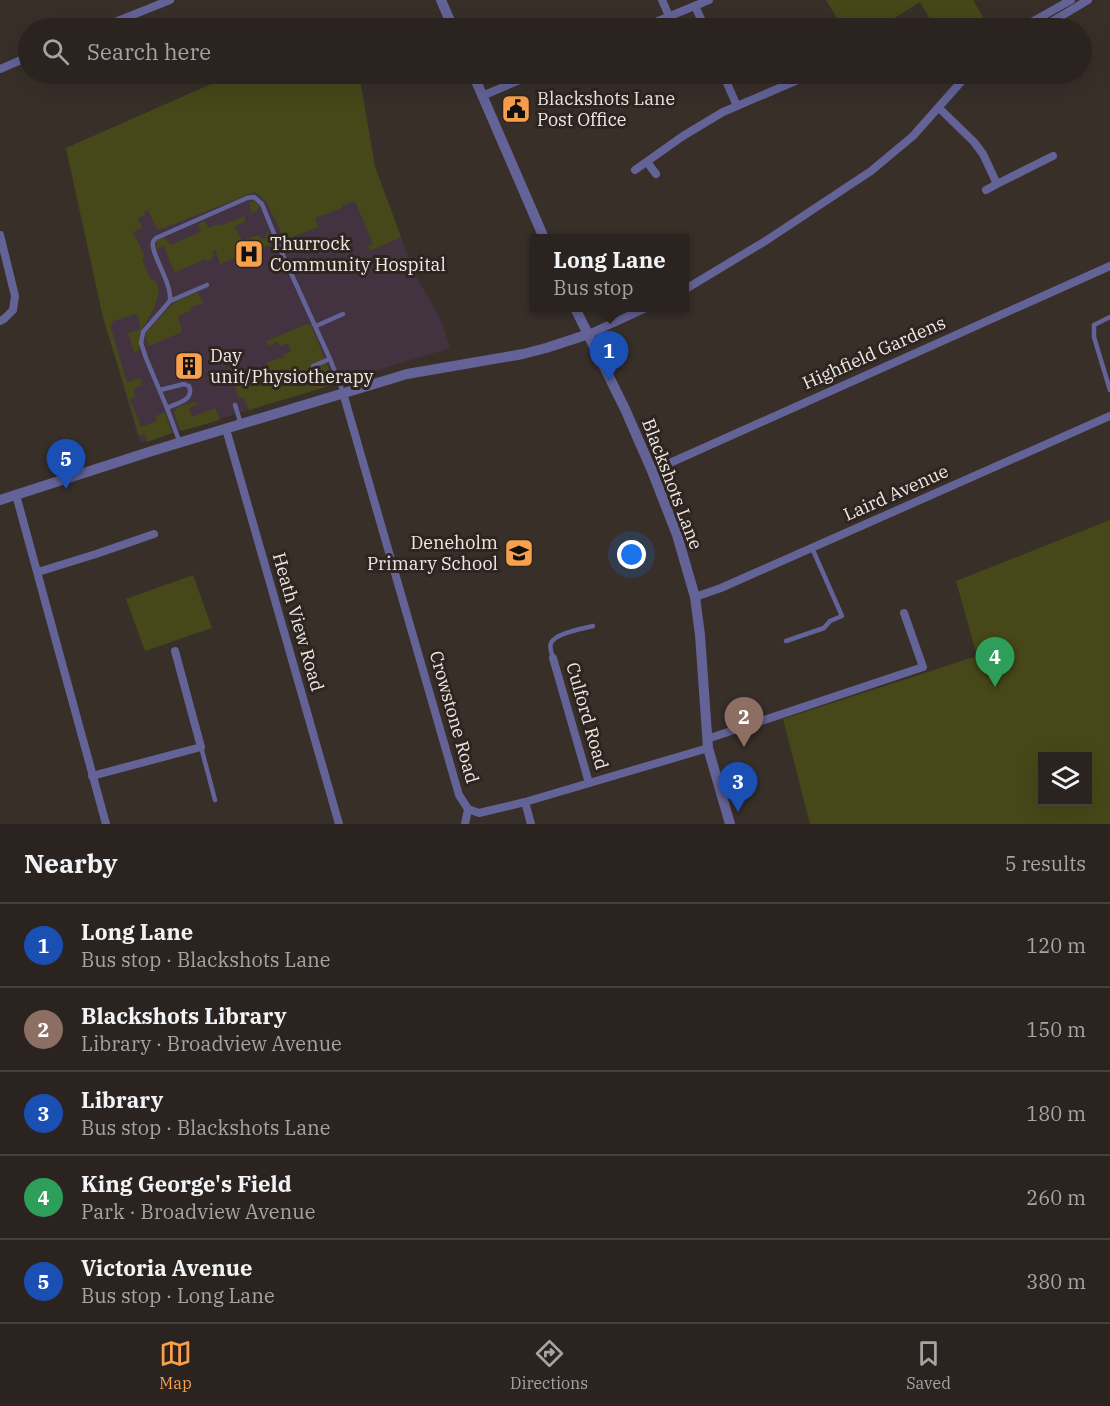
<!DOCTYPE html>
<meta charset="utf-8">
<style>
body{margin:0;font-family:"IBM Plex Serif",serif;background:#362f2c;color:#f1f3f6}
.controls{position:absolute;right:18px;bottom:18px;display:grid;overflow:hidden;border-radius:0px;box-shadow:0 6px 24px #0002}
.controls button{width:54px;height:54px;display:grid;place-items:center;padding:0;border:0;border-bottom:2px solid #46403d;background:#2a231f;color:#f1f3f6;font:30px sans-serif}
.you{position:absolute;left:632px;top:555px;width:21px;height:21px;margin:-15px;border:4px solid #fff;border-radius:50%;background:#1a73e8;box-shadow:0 0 0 9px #1a73e833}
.badge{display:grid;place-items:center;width:39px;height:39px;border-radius:50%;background:#f9a04d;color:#fff;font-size:20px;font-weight:700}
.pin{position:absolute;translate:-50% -50px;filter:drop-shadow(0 2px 3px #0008)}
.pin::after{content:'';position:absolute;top:32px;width:21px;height:18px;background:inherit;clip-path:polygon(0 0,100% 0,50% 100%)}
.popup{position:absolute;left:530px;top:234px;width:159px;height:78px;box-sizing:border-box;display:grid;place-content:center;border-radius:0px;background:#2a231f;filter:drop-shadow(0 2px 4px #0005);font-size:20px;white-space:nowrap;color:#a5a4a4}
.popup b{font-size:22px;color:#f1f3f6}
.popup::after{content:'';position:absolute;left:50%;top:100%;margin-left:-12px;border:12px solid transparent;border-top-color:#2a231f}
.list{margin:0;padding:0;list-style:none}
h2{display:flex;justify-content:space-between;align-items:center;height:78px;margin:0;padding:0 24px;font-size:26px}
h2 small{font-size:20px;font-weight:400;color:#a5a4a4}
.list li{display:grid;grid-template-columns:39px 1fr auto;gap:18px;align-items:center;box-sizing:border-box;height:84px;padding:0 24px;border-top:2px solid #46403d}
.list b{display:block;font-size:22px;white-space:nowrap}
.list p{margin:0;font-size:20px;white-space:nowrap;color:#a5a4a4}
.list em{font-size:20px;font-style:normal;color:#a5a4a4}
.icon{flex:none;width:33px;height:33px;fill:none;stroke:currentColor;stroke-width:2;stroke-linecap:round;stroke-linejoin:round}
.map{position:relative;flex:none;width:1110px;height:824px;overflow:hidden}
.search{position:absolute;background:#2a231f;box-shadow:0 6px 24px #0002;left:18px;right:18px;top:18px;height:66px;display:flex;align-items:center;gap:15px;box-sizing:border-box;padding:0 21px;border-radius:33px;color:#a5a4a4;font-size:22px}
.sheet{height:498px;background:#2a231f}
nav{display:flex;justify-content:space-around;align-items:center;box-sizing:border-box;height:84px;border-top:2px solid #46403d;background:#2a231f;font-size:16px;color:#a5a4a4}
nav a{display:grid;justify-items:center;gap:3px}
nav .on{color:#f9a04d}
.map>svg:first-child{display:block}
.medical{fill:#433340}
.green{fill:#464819;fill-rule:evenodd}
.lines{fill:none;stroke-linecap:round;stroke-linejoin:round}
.service{stroke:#646398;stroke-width:4.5}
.minor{stroke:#646398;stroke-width:8}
.tertiary{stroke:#646398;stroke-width:10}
.labels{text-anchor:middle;stroke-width:6;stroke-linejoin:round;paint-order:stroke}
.poi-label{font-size:18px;fill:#efe9e6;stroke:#2e2520;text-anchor:start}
.street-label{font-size:18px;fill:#efe9e6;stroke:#2e2520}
</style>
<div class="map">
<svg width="1110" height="824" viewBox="0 0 1110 824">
<rect width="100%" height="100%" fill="#382f29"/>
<polygon class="medical" points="234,74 356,74 360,79 375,167 414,272 441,320 450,348 140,443 103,317 66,148"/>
<g class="green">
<polygon points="826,0 973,0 989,28 935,28 920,2 879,28 843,28"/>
<polygon points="234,74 356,74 360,79 375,167 401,237 370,251 368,246 373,244 355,201 342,206 342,208 315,218 318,227 285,240 266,201 255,192 158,230 148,210 144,212 145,215 138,218 142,228 133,232 145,257 142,259 151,280 155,279 159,290 155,307 139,334 139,350 134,353 128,333 141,329 137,314 113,321 111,328 127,382 141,378 142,385 133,389 135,397 130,399 141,427 157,421 156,416 165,412 172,433 147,442 145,434 139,435 103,317 66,148"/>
<polygon points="254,201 260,206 255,212 244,217 245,222 235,226 242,241 259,235 261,239 266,238 265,235 270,233 274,243 220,264 215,249 213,251 214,255 211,259 207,261 206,259 175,272 171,265 164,246 156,249 157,240 165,237 170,245 201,232 198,224 205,221 208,228 219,224 220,226 252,213 249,203"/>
<polygon points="198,292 203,303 191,307 192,310 178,316 182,330 181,330 182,332 149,346 145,334 174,302"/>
<polygon points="307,324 311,325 334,382 332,385 249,410 244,397 239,398 233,379 236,378 237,379 241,378 240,376 248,373 249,375 252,374 251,372 268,365 267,362 285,357 284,354 291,351 288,343 280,346 278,342 268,346 266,341"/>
<polygon points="195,402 199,404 189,408 192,417 215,408 220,420 181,431 174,413 178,407"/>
<path d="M1110,520V824H810L783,719L977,656L956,581ZM1042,756H1088V802H1042Z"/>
<polygon points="193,575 212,628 145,651 126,599"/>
</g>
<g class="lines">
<g class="service">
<path d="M170,301C172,282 150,253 153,242C154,240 155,239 156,238L247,198L254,197L262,204L281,251L330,359L343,392"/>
<polyline points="1110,317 1094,325 1094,337 1110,390"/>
<polyline points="316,326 343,314"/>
<polyline points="313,366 330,359"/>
<path d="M160,390L184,384L189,386C195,400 177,403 167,408"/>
<polyline points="235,405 241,424"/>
<polyline points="180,443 167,408 146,358 141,343 143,332 170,301 207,285"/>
<polyline points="786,641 824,628 830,621 842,616 812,548"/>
<path d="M553,658C552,654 549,648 551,643C556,633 582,629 593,626"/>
<polyline points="201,747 215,800"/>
</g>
<g class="minor">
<polyline points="662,0 669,16"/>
<polyline points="695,6 705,28"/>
<polyline points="100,28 170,0"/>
<polyline points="641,28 709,0"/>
<polyline points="1021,28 1071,0"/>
<polyline points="1041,28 1088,0"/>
<polyline points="0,69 28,57"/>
<polyline points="723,74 737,106"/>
<polyline points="832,74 835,79"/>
<polyline points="482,96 534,74"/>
<polyline points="939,108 974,142 983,154 997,184 1053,156"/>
<polyline points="647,162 656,174"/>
<polyline points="635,170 683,136 723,112 812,74"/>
<polyline points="986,190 997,184"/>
<polyline points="0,235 15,296 13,310 4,319 0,321"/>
<polyline points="684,290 767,240 871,171 913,136 968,74"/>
<polyline points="589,334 646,308"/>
<polyline points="343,393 459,795 468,809 479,813 525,802 708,748"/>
<polyline points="226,429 339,824"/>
<polyline points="652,471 1110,266"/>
<polyline points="16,495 106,824"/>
<polyline points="38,572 96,554 154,534"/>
<polyline points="695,597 721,588 1110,416"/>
<polyline points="553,658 589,783"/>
<polyline points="707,739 923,667 904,613"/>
<polyline points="92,776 201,747 175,651"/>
<polyline points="525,802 531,824"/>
<polyline points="465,824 468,809"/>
</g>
<g class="tertiary">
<polyline points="441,0 453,28"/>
<polyline points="473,74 544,238"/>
<polyline points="575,308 625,409 652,471 677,535 695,597 700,635 708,748 730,824"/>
<polyline points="0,500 152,451 407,374 523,354 546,348 589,334"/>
</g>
</g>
<defs>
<g id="civic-square" transform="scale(1.5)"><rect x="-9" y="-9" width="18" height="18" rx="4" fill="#f9a04d" stroke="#2e2520"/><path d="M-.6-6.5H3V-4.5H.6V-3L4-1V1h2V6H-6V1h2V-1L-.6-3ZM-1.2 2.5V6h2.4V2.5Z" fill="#111"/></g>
<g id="hospital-square" transform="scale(1.5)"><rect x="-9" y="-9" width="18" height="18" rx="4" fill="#f9a04d" stroke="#2e2520"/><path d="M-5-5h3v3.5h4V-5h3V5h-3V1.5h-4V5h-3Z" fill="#111"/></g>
<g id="building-square" transform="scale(1.5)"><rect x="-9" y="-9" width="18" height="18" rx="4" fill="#f9a04d" stroke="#2e2520"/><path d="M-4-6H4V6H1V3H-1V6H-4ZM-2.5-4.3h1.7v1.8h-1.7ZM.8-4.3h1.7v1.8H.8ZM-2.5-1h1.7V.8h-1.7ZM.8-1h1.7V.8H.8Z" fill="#111"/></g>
<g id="school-square" transform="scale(1.5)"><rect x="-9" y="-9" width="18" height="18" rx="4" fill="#f9a04d" stroke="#2e2520"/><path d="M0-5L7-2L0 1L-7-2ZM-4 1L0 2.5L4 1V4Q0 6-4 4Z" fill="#111"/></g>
</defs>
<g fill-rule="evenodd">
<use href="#civic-square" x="516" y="109"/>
<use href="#hospital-square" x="249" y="254"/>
<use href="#building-square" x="189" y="366"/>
<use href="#school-square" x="519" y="553"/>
</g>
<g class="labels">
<g class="poi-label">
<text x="537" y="105">Blackshots Lane<tspan x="537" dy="21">Post Office</tspan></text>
<text x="270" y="250">Thurrock<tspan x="270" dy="21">Community Hospital</tspan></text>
<text x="210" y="362">Day<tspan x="210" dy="21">unit/Physiotherapy</tspan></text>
<text x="498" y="549" text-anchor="end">Deneholm<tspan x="498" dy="21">Primary School</tspan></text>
</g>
<g class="street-label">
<text transform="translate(874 353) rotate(-24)" y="6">Highfield Gardens</text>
<text transform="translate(672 484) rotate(69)" y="6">Blackshots Lane</text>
<text transform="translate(896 493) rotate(-24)" y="6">Laird Avenue</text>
<text transform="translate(298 622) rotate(74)" y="6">Heath View Road</text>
<text transform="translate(587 716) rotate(74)" y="6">Culford Road</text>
<text transform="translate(454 717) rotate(74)" y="6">Crowstone Road</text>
</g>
</g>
</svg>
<div class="controls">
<button><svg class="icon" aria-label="layers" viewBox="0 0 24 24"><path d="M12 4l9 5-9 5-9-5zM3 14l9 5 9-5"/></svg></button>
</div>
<div class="you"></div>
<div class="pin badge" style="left:609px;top:381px;background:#1a4fb4">1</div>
<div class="popup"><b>Long Lane</b>Bus stop</div>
<div class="pin badge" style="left:744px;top:747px;background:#8d6e63">2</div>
<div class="pin badge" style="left:738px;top:812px;background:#1a4fb4">3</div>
<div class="pin badge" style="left:995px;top:687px;background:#2e9e5b">4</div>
<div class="pin badge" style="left:66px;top:489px;background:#1a4fb4">5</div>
<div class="search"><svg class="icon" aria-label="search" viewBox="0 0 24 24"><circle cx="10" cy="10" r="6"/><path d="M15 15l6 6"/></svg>Search here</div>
</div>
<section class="sheet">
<h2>Nearby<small>5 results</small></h2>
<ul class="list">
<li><span class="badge" style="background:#1a4fb4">1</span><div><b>Long Lane</b><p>Bus stop · Blackshots Lane</p></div><em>120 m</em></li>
<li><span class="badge" style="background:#8d6e63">2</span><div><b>Blackshots Library</b><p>Library · Broadview Avenue</p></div><em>150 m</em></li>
<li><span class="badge" style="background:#1a4fb4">3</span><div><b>Library</b><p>Bus stop · Blackshots Lane</p></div><em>180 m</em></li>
<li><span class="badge" style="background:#2e9e5b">4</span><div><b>King George's Field</b><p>Park · Broadview Avenue</p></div><em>260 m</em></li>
<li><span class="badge" style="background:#1a4fb4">5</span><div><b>Victoria Avenue</b><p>Bus stop · Long Lane</p></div><em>380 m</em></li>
</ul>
</section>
<nav>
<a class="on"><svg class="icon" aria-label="map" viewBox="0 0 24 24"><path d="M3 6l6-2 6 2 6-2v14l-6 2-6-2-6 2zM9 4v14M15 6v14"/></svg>Map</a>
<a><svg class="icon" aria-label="directions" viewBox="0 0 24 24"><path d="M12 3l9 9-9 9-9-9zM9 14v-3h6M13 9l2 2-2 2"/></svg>Directions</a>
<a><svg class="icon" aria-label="saved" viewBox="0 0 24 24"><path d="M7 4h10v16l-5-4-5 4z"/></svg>Saved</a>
</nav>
